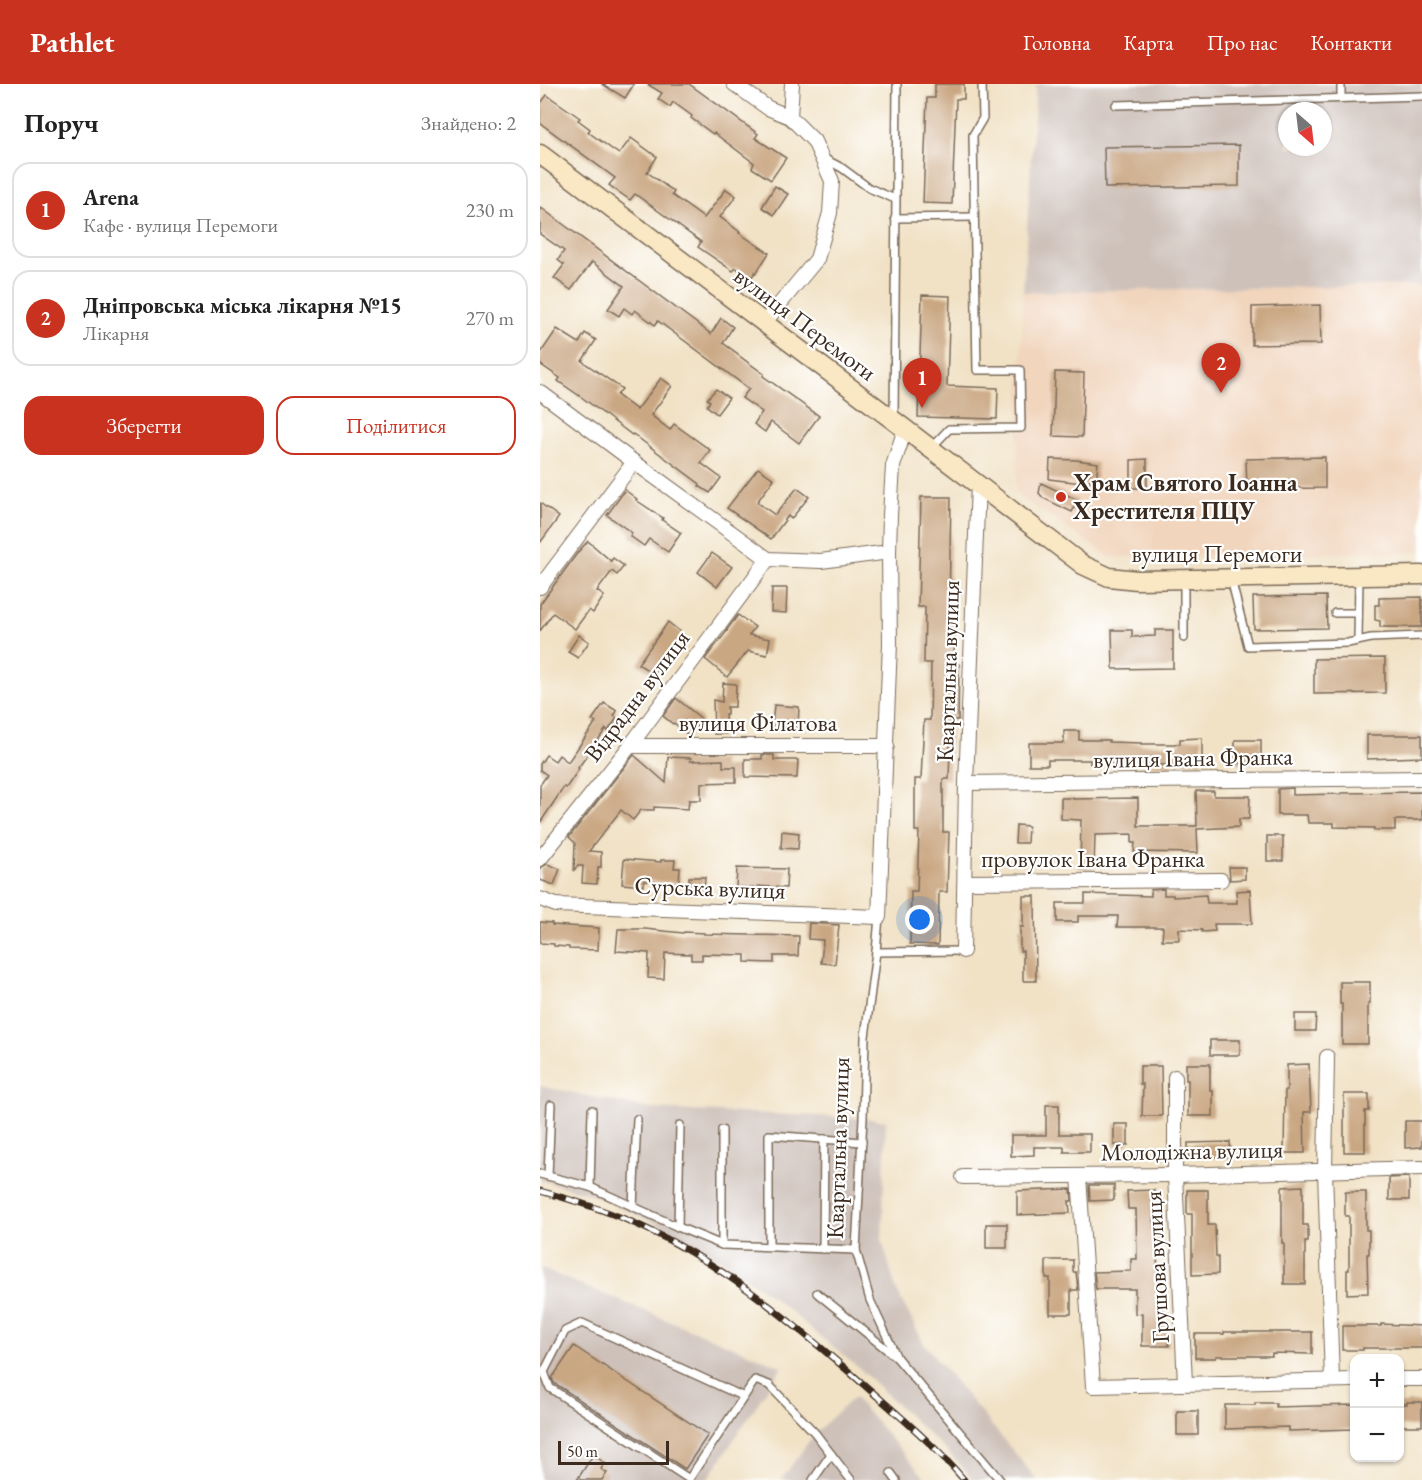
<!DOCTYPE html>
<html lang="uk">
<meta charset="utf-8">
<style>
body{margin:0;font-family:"EB Garamond",serif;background:#f2f2f2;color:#222}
.controls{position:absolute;right:18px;bottom:18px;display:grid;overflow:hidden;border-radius:12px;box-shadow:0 2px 4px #0004}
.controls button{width:54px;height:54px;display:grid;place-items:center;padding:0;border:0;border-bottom:2px solid #e0e0e0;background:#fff;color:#222;font:30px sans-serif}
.compass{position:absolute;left:738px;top:18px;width:54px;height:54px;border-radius:50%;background:#fff;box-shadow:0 2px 4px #0004;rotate:152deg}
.scale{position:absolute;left:18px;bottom:15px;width:111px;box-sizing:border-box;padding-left:6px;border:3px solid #3b2a1e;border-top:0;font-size:16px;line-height:21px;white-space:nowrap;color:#3b2a1e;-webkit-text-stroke:4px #fff;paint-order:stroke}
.you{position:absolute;left:380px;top:836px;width:21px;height:21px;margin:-15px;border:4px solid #fff;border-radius:50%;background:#1a73e8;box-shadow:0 0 0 9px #1a73e833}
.badge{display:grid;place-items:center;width:39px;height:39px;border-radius:50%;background:#c8321e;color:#fff;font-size:20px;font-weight:700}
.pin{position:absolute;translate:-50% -50px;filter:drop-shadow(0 2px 3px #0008)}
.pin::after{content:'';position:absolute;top:32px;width:21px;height:18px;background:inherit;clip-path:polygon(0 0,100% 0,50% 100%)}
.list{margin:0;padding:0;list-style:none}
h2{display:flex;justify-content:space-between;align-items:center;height:78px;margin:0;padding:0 24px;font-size:26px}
h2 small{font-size:20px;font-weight:400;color:#767676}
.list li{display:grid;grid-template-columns:39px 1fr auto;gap:18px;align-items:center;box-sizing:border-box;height:96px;margin:0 12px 12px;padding:0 12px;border:2px solid #e0e0e0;border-radius:18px}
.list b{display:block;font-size:22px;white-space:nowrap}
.list p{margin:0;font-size:20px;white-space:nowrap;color:#767676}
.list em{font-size:20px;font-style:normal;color:#767676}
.actions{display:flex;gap:12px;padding:18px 24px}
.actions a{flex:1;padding:14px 0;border:2px solid #c8321e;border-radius:18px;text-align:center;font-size:21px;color:#c8321e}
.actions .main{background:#c8321e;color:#fff}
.map{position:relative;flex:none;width:882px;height:1396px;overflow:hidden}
header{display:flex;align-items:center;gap:36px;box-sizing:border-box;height:84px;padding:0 30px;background:#c8321e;color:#fff}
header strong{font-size:28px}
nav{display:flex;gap:33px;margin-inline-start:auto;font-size:21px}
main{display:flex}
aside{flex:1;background:#fff}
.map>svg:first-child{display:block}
.built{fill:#f1d5bd}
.industrial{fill:#cec1ba;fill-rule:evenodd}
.building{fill:#caa783}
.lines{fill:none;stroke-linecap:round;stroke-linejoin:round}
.lane-casing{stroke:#7b6a59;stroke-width:10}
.street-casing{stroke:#7b6a59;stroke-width:16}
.secondary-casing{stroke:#7b6a59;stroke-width:21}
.lane{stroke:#fff;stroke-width:7}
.street{stroke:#fff;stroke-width:14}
.secondary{stroke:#fae7c3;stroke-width:18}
.rail-casing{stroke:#3b2a1e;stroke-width:7}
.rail{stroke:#fff;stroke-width:4.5;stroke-dasharray:14;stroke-linecap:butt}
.poi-dot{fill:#c8321e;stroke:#fff;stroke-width:2}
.labels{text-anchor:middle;stroke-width:4.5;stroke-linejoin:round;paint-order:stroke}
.street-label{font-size:24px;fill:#3b2a1e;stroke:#fff}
.poi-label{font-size:24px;font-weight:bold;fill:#3b2a1e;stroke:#fff;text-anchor:start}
</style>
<header>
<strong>Pathlet</strong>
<nav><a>Головна</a><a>Карта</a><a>Про нас</a><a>Контакти</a></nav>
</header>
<main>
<aside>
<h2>Поруч<small>Знайдено: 2</small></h2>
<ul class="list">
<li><span class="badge">1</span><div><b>Arena</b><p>Кафе · вулиця Перемоги</p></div><em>230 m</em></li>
<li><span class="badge">2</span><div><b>Дніпровська міська лікарня №15</b><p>Лікарня</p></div><em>270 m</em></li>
</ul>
<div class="actions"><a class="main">Зберегти</a><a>Поділитися</a></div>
</aside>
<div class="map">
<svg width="882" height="1396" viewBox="0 0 882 1396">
<rect width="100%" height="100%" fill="#fff"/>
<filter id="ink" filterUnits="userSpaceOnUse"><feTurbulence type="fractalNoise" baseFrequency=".0167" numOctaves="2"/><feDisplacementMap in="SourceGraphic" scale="12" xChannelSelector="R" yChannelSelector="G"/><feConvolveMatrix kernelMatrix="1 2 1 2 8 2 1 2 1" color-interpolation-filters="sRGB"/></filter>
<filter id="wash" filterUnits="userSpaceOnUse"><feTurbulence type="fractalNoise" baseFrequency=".008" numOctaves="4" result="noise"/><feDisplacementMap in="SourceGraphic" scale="24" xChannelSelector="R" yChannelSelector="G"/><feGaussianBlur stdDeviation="1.35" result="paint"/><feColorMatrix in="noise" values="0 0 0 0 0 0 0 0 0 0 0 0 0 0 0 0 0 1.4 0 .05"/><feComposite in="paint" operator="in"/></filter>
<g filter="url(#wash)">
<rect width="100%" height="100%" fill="#f1e2c6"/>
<polygon class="built" points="882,201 882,468 570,473 476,410 483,208"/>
<g class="industrial">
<path d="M496,0H882V201L483,208ZM747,27H783V63H747Z"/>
<polygon points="0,1002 111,1025 323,1034 346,1037 342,1156 356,1205 384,1260 497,1396 433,1396 418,1378 321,1286 234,1214 183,1177 115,1139 50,1110 0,1096"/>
<polygon points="0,1184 242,1283 167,1396 0,1396"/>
<polygon points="314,1313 387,1396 241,1396 275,1349"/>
</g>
<g id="blocks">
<g class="building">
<polygon points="62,0 94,0 85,14"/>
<polygon points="107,0 149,0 218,50 215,54 246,74 231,96 212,84 214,79 174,49 173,50 151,34 152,32 133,18 130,23 118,15 122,9"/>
<polygon points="395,0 424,0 424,15 416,15 412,120 383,119 387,14 395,14"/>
<polygon points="7,11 40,34 38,36 50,45 48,48 79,70 91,54 117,73 107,88 134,108 132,111 164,134 186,105 196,112 180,133 200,148 199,149 229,169 216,189 215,188 211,194 196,184 193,187 158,163 161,158 95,110 90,116 69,101 75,94 0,39 0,20"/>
<polygon points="699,61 699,102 565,104 564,63"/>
<polygon points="235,102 248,110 234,131 222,123"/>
<polygon points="0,123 171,250 181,234 193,243 183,259 198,270 198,271 224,290 223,292 279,332 259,359 231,338 225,348 214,340 222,328 202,314 209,305 118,237 115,241 95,226 92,230 84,224 79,232 68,225 84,202 52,178 31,206 14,194 24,181 18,176 24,167 0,150"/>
<polygon points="382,211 410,212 407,302 458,304 457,335 378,333"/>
<polygon points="780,221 781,260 712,261 712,223"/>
<polygon points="17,245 39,259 45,249 56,256 42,277 82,305 77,311 97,326 121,294 132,302 111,331 130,346 134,340 170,366 161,379 181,394 170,409 159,402 160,400 93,350 92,351 44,315 18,297 20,294 0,280 0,270"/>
<polygon points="515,288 544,289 542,353 513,352"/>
<polygon points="176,305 189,314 177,330 167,322 170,317 167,315"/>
<polygon points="785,373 785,404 707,405 706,375"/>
<polygon points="510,375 536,376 558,379 556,396 550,395 550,400 509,395"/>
<polygon points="607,375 607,404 591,404 591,376"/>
<polygon points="218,384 234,395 217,418 235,431 257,404 269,413 251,435 248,432 231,455 187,424"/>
<polygon points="501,399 538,416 532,428 503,414 499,409"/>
<polygon points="85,406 97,415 96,416 123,434 122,436 141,449 128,468 109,455 104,462 90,452 92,449 67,431"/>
<polygon points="381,413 411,413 409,523 415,524 414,579 419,580 418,636 411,636 409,695 403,695 403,748 409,748 407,808 399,808 398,861 370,860 371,807 377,807 379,747 375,747 375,695 381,695 384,636 390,636 391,579 384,579 385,523 378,523"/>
<polygon points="0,419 19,433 0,459"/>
<polygon points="48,457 71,477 73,474 84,482 77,491 72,487 57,507 64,512 53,529 49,526 35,545 13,529 0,547 0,520 38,468"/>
<polygon points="172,469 192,483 177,503 158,488"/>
<polygon points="232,504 247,504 246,529 231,528"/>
<polygon points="786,512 787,544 714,545 713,513"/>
<polygon points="882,513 882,543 840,543 840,537 835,536 835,521 839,521 839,514"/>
<polygon points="198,531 215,543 209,551 230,555 227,571 208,567 187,593 165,575 187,547 186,547"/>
<polygon points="128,538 143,550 114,590 98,580"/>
<polygon points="572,546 592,546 592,553 615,552 615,546 633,546 633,584 573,585"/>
<polygon points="39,551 49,558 38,574 28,568"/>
<polygon points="845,574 845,609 774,610 774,575"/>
<polygon points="183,599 196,600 195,623 187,623 187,630 185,630 186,650 174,650 173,616 182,618"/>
<polygon points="136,614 163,636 149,652 134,639 133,640 123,632"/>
<polygon points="64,619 77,627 74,632 77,634 68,647 66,645 38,684 39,685 26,704 24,703 0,739 0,701 7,691 0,686 0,680 6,671 15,677 19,671 28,678 56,638 52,636"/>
<polygon points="234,621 259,623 258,644 232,643"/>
<polygon points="524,647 539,647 539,656 569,656 569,658 601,659 601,660 640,660 640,655 662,654 662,678 634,678 634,681 613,681 550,680 550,676 508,676 508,681 489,681 489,659 524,659"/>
<polygon points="827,651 882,651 882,673 827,675"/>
<rect x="695" y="656" width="26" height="23"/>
<polygon points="94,671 126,699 128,673 151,674 150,677 183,676 183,683 196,683 196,698 161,699 161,716 149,716 148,725 114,723 114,726 101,726 93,736 81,726 49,767 61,768 61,783 58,783 57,800 42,799 43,782 38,782 34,786 35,759 29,753"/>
<polygon points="222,671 234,671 234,676 258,676 257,694 205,693 205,675 222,675"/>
<polygon points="753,704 753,711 801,710 801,709 882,708 882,736 855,736 855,746 834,746 834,744 794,743 794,739 768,739 767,731 738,731 738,705"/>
<polygon points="656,707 674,707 674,712 710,712 709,735 699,735 699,743 657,745 658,769 594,768 595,759 592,759 592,750 555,751 554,785 540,785 541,736 521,735 521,714 533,714 533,715 598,714 598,742 657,742"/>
<polygon points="476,741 488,742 487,759 475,759"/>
<polygon points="242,747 259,749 258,765 241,764"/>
<rect x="727" y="752" width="16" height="25"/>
<polygon points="84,775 121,778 121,776 135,776 134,784 140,784 139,799 104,797 104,802 82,800"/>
<polygon points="7,780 20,785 14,801 0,796 0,784"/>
<polygon points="689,783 705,783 705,795 690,796"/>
<polygon points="197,784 247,785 246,804 218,802 218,804 196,803"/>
<polygon points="149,793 165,793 164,810 149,809"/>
<polygon points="624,805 624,811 633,811 633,813 666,811 667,819 697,819 696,807 710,806 712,840 674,840 675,847 662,848 662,846 639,845 639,856 622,856 623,843 577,843 578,832 538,832 538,838 517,838 517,819 545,819 545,810 611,812 611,806"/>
<polygon points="483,812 495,812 496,897 483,897 483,867 480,867 480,843 483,843"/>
<polygon points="0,838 12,839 12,841 59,844 58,866 29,865 29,863 14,862 14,860 0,859"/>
<polygon points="269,839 299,841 295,880 281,879 283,856 268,855"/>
<polygon points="78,845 105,845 143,849 144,848 164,849 164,850 259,852 258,872 234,872 234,879 205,878 205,871 162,870 162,876 151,876 151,870 125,869 124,895 108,894 109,869 76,867"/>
<polygon points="800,898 830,898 830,920 828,920 828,960 802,960 802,920 800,920"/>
<polygon points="755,930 776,930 775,947 755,947"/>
<rect x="670" y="956" width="30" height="15"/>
<polygon points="646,980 670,980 670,1007 673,1007 673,1032 648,1032 648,996 646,996"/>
<polygon points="769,980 771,1028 764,1028 765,1069 744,1069 745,1006 747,1006 747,981"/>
<polygon points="600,982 621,982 622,1032 602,1032 603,1000 600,1000"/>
<polygon points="804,1010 829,1010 829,1027 825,1027 825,1068 804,1068"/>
<polygon points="506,1021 519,1021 519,1050 550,1050 550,1068 524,1068 524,1063 494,1063 494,1071 471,1072 471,1051 506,1051"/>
<polygon points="865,1037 882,1037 882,1063 865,1064"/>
<rect x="574" y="1040" width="14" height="21"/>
<polygon points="690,1058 691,1073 648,1073 648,1059"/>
<polygon points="869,1093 869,1116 849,1116 849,1094"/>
<polygon points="549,1101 574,1101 574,1116 550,1117"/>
<polygon points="763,1102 763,1141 768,1141 768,1158 765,1158 765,1200 744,1200 744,1159 742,1159 742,1103"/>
<polygon points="531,1105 532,1117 529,1117 530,1129 477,1131 477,1107"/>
<polygon points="614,1106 614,1143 623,1143 623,1160 617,1161 618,1212 622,1211 622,1244 629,1244 629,1262 602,1262 602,1229 595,1230 595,1205 556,1205 554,1188 591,1187 591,1175 597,1175 596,1125 588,1125 587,1107"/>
<polygon points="647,1106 668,1106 668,1141 675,1141 676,1173 678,1173 678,1190 652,1191 652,1130 647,1130"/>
<polygon points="805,1108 826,1108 826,1146 829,1146 829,1170 827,1170 828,1209 807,1210 807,1186 809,1186 809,1132 805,1132"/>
<rect x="446" y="1140" width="21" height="24"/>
<polygon points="506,1176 533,1176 533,1188 536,1188 538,1206 531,1206 531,1230 510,1230 510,1194 506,1194"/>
<polygon points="841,1240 882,1242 882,1264 823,1264 823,1266 802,1266 802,1242 841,1242"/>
<polygon points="684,1248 772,1248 772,1270 732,1269 732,1272 676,1272 676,1274 655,1274 655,1250 684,1250"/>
<polygon points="34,1262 168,1351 145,1385 14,1299 12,1294"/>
<polygon points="867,1318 882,1318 882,1342 860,1342 860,1320 867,1320"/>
<polygon points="715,1319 736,1319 736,1323 814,1321 814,1345 748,1347 748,1343 685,1345 685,1321 715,1321"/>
<rect x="637" y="1327" width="21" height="24"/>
<polygon points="53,1371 65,1379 61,1385 67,1389 62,1396 37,1396"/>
</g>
</g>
</g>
<g filter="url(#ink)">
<use href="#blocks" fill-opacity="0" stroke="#7b6a59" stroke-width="1.5"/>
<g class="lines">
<g class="lane-casing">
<g id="lane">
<polyline points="801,0 801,14"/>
<polyline points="576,21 882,12"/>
<polyline points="285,75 302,84 329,104 355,115"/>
<polyline points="355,134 434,133"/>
<polyline points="354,334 357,0"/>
<polyline points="391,364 409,345 481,344 480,286 437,286 433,51 443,34 442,0"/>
<polyline points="691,495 708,562 808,559 831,554 882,552"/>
<polyline points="644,496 644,554"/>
<polyline points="795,529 818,529"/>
<polyline points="818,556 819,495"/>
<polyline points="339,833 336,868 423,867"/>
<polyline points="336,868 325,953 323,1034 316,1166 330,1216 357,1274 460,1396"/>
<polyline points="0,1090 50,1103 138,1143 182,1161 316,1166"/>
<polyline points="8,1092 11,1021"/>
<polyline points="50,1103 52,1026"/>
<polyline points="93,1123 97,1035"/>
<polyline points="138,1143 140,1041"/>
<polyline points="182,1161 182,1046"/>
<polyline points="229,1162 229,1051 322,1058"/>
<polyline points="283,1165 284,1055"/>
<polyline points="277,1209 356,1273"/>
<polyline points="204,1313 42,1239 25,1247 4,1288 10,1304 149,1395 215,1296 229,1301 275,1349 311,1396"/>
<polyline points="351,1389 356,1396"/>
<polyline points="273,1396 291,1370"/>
</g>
</g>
<g class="street-casing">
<g id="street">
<polyline points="194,0 228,24 250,33 274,57 292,97 290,129 277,175 224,239"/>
<polyline points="250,33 252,0"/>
<polyline points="0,308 94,378 228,475 281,477 349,468"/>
<polyline points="0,503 94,378"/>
<polyline points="90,662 347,662"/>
<polyline points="426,699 882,694"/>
<polyline points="0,775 90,662 228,475"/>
<polyline points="425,798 681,796"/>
<polyline points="0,815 16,821 339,833 350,559 349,468 350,431 353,382 365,345"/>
<polyline points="423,867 426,699 438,401"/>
<polyline points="787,973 785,1087 792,1296"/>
<polyline points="635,993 635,1091 645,1299"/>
<polyline points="539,1092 553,1302 814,1296"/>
<polyline points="423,1093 635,1091 882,1084"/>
<polyline points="860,1295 882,1295"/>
</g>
</g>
<g class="secondary-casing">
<polyline id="secondary" points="0,70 365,345 543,481 569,493 597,496 882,491"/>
</g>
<use href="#lane" class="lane"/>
<use href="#street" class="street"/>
<use href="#secondary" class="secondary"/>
<g class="rail-casing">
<path id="rail" d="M0,1107C29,1115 59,1124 87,1136C175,1173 250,1236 322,1299C357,1330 394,1360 424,1396"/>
</g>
<use href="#rail" class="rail"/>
</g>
</g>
<circle class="poi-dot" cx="521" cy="413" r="6"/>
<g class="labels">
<g class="street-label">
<text transform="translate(265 240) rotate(37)" y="8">вулиця Перемоги</text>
<text x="677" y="478">вулиця Перемоги</text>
<text transform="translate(408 587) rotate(-88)" y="8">Квартальна вулиця</text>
<text transform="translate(97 612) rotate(-53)" y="8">Відрадна вулиця</text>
<text x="218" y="647">вулиця Філатова</text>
<text transform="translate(653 674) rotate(-1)" y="8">вулиця Івана Франка</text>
<text x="553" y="783">провулок Івана Франка</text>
<text transform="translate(170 804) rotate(2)" y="8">Сурська вулиця</text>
<text transform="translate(298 1064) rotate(-88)" y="8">Квартальна вулиця</text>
<text transform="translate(652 1067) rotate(-1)" y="8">Молодіжна вулиця</text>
<text transform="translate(617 1183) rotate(-93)" y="8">Грушова вулиця</text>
</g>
<g class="poi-label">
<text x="533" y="407">Храм Святого Іоанна<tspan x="533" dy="28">Хрестителя ПЦУ</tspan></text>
</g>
</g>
</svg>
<div class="controls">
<button>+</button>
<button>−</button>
</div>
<svg class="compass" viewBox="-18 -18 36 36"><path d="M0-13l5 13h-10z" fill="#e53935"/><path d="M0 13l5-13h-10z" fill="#767676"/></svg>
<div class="scale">50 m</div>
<div class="you"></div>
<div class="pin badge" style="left:382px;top:324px">1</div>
<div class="pin badge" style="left:681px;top:309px">2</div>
</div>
</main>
